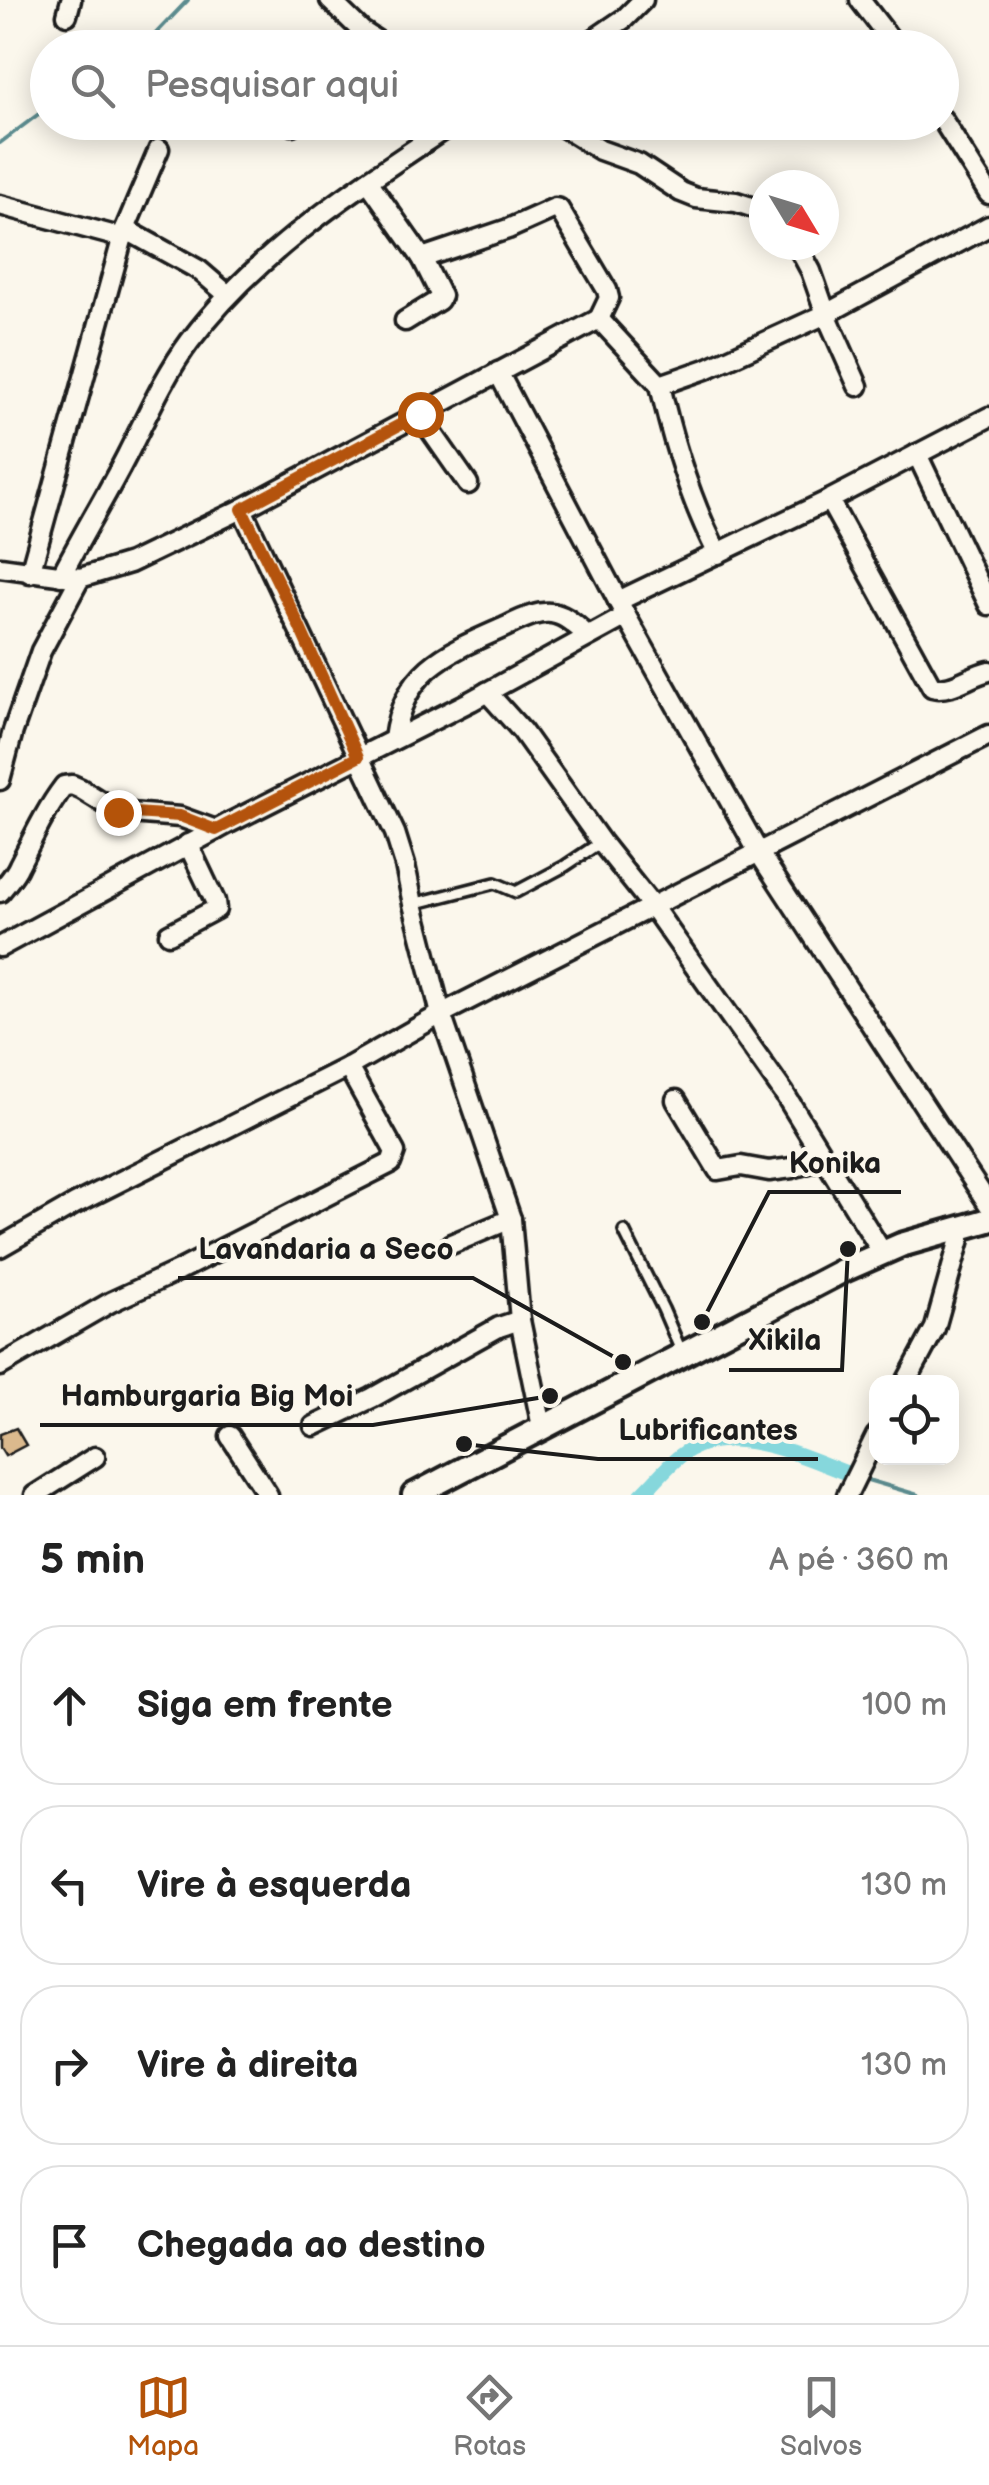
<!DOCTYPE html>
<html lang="pt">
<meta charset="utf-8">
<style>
body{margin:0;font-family:"Balsamiq Sans",sans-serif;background:#f2f2f2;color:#222}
.controls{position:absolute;right:30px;bottom:30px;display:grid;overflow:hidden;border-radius:20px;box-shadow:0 5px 25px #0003}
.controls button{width:90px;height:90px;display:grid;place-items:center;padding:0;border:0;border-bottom:2px solid #e0e0e0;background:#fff;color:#222;font:50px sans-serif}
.compass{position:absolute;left:749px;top:170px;width:90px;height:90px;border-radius:50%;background:#fff;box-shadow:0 5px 25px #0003;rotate:128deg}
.stop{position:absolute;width:30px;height:30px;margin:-22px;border:8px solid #b45309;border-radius:50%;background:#fff}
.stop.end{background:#b45309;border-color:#fff;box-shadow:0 2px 10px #0008}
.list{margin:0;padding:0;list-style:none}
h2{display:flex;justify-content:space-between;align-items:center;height:130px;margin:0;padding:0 40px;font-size:42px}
h2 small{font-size:32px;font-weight:400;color:#767676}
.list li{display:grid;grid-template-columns:65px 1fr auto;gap:30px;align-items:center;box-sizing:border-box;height:160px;margin:0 20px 20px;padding:0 20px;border:2px solid #e0e0e0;border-radius:40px}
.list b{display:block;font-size:38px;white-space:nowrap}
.list em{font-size:32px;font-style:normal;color:#767676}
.icon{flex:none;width:55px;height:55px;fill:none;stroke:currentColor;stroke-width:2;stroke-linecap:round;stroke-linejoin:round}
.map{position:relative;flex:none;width:989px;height:1495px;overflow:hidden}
.search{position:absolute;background:#fff;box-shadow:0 5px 25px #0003;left:30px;right:30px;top:30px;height:110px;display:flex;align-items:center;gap:25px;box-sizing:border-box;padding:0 35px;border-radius:55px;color:#767676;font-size:38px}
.sheet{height:850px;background:#fff}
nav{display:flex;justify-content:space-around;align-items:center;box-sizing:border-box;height:140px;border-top:2px solid #e0e0e0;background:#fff;font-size:28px;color:#767676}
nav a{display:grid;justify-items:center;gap:5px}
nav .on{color:#b45309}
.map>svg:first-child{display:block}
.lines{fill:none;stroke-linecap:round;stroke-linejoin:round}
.stream{stroke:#5c8c8f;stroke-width:4}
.canal{stroke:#86d7dc;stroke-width:15}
.building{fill:#dbb98d;stroke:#1c1c1c;stroke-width:2.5}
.service-casing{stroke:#1c1c1c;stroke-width:16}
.minor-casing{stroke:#1c1c1c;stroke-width:25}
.secondary-casing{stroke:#1c1c1c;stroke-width:30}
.service{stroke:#fbf7ec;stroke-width:9}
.minor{stroke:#fbf7ec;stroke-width:18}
.secondary{stroke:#fbf7ec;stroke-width:22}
.route{stroke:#b45309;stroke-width:12}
.leader{fill:none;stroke:#1c1c1c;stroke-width:4}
.callout-dot{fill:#1c1c1c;stroke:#fbf7ec;stroke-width:4}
.callout-label{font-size:30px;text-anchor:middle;font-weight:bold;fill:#1c1c1c;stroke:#fbf7ec;stroke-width:8;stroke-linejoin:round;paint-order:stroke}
</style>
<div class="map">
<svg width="989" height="1495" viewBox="0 0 989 1495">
<rect width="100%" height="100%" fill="#fbf7ec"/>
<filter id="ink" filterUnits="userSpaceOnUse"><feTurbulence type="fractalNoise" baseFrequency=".01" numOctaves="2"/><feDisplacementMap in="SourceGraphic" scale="20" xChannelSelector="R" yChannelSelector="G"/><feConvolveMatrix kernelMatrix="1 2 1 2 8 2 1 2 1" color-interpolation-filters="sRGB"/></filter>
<g filter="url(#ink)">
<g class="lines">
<g class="stream">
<polyline points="142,48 188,0"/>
<polyline points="0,143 48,107"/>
<polyline points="861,1478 918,1495"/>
</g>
<path class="canal" d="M641,1495C654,1483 666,1467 680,1456C728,1418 802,1457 852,1475"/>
</g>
<polygon class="building" points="16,1428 26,1445 5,1456 0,1448 0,1434"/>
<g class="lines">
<g class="service-casing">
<g id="service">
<polyline points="413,904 495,883 516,892 565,866 601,842"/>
<polyline points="624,1231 663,1309 681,1351"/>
</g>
</g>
<g class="minor-casing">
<g id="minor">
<polyline points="330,0 362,31 388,48"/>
<polyline points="860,0 897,48"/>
<polyline points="67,15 71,0"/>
<polyline points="581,48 625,18 643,0"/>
<polyline points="942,119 989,194"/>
<polyline points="555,122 600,150 639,164 681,192 696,198 736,202 764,211"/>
<polyline points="292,125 295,122"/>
<polyline points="368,181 422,258 441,296 439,300 405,321"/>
<polyline points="0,205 123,238"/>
<polyline points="125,229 199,270 228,295"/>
<polyline points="797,245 811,271 826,314 858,386"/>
<polyline points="422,258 508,229 555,208 559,209 607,290 609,298 599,319"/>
<polyline points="498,372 626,616 759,853 989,1205"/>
<path d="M660,385C673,444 690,500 718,554"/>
<polyline points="419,414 468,484"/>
<polyline points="917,454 989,605"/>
<path d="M829,500L932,687C951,692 970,675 989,671"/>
<polyline points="242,509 395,833 405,865 413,904 441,1014 511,1219 520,1320 542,1427"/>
<polyline points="0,567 80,578 130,563 242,509 599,319 660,385 706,369 826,314 989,226"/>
<polyline points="30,573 125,229 159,149"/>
<path d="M61,576C82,535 106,496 127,455C147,416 164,376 190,341C261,247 359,187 455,122"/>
<polyline points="618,601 829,500 989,417"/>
<polyline points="487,692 522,731 601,842 652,906 784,1093 882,1252"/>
<path d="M394,739C403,670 446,653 503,628C518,621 539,609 556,614C568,617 579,628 588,636"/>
<polyline points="0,780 13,731 41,651 80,578"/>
<path d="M0,892C6,884 15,875 19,865C33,838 45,811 64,786L72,785L81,789L118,812L180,817L216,830"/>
<polyline points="169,934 216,909 215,901 188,844"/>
<polyline points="0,947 229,823 471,701 626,616"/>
<polyline points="676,1100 718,1170 741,1166 769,1171 792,1168 823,1159"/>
<polyline points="451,1244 511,1219"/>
<polyline points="0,1247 75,1204 348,1067 441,1014 989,735"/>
<polyline points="0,1366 111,1302 178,1271 391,1163 395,1152 348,1067"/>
<polyline points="906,1382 935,1328 960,1239"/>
<polyline points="314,1426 372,1398 499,1327 520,1320"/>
<polyline points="230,1436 268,1495"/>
<polyline points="35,1495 95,1457"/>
<polyline points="847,1495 876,1436"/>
</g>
</g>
<g class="secondary-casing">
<polyline id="secondary" points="414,1495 844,1270 901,1245 989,1220"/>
</g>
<use href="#service" class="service"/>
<use href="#minor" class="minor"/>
<use href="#secondary" class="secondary"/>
</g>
</g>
<g class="lines" filter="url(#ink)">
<polyline class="route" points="118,812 180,816 216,830 358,757 296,619 242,509 420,414"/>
</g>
<path class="leader" d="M702 1322L769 1192H901M623 1362L473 1278H178M848 1249L842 1370H729M550 1396L373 1425H40M464 1444L598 1459H818"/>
<g class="callout-dot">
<circle cx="702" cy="1322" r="10"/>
<circle cx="623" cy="1362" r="10"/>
<circle cx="848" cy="1249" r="10"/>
<circle cx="550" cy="1396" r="10"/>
<circle cx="464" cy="1444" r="10"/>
</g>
<g class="callout-label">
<text x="835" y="1173">Konika</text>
<text x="326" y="1259">Lavandaria a Seco</text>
<text x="785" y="1350">Xikila</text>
<text x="207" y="1406">Hamburgaria Big Moi</text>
<text x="708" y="1440">Lubrificantes</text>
</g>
</svg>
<div class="controls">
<button><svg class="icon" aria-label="locate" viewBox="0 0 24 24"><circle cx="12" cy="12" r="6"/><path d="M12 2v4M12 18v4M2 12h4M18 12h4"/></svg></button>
</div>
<svg class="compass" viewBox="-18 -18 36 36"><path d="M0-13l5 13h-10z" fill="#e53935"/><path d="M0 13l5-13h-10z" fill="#767676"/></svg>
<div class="stop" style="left:420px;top:414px"></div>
<div class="stop end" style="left:118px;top:812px"></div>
<div class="search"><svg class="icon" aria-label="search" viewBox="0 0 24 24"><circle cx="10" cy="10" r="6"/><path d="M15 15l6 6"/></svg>Pesquisar aqui</div>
</div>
<section class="sheet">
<h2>5 min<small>A pé · 360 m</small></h2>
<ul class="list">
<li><svg class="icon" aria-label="ahead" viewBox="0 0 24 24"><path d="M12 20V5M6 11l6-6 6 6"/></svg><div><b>Siga em frente</b></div><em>100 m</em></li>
<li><svg class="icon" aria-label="left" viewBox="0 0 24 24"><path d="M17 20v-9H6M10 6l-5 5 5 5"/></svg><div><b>Vire à esquerda</b></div><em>130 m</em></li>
<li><svg class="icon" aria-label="right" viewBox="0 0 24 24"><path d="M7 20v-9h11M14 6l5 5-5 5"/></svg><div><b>Vire à direita</b></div><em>130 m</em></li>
<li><svg class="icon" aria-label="arrive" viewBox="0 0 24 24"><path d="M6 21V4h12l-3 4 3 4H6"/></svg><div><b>Chegada ao destino</b></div></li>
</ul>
</section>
<nav>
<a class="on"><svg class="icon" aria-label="map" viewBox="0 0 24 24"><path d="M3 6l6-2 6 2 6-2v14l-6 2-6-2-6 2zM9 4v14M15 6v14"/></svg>Mapa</a>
<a><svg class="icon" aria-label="directions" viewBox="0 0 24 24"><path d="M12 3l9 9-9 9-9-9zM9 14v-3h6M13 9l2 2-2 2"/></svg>Rotas</a>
<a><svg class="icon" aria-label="saved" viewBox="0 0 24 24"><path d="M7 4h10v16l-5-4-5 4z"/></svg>Salvos</a>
</nav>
